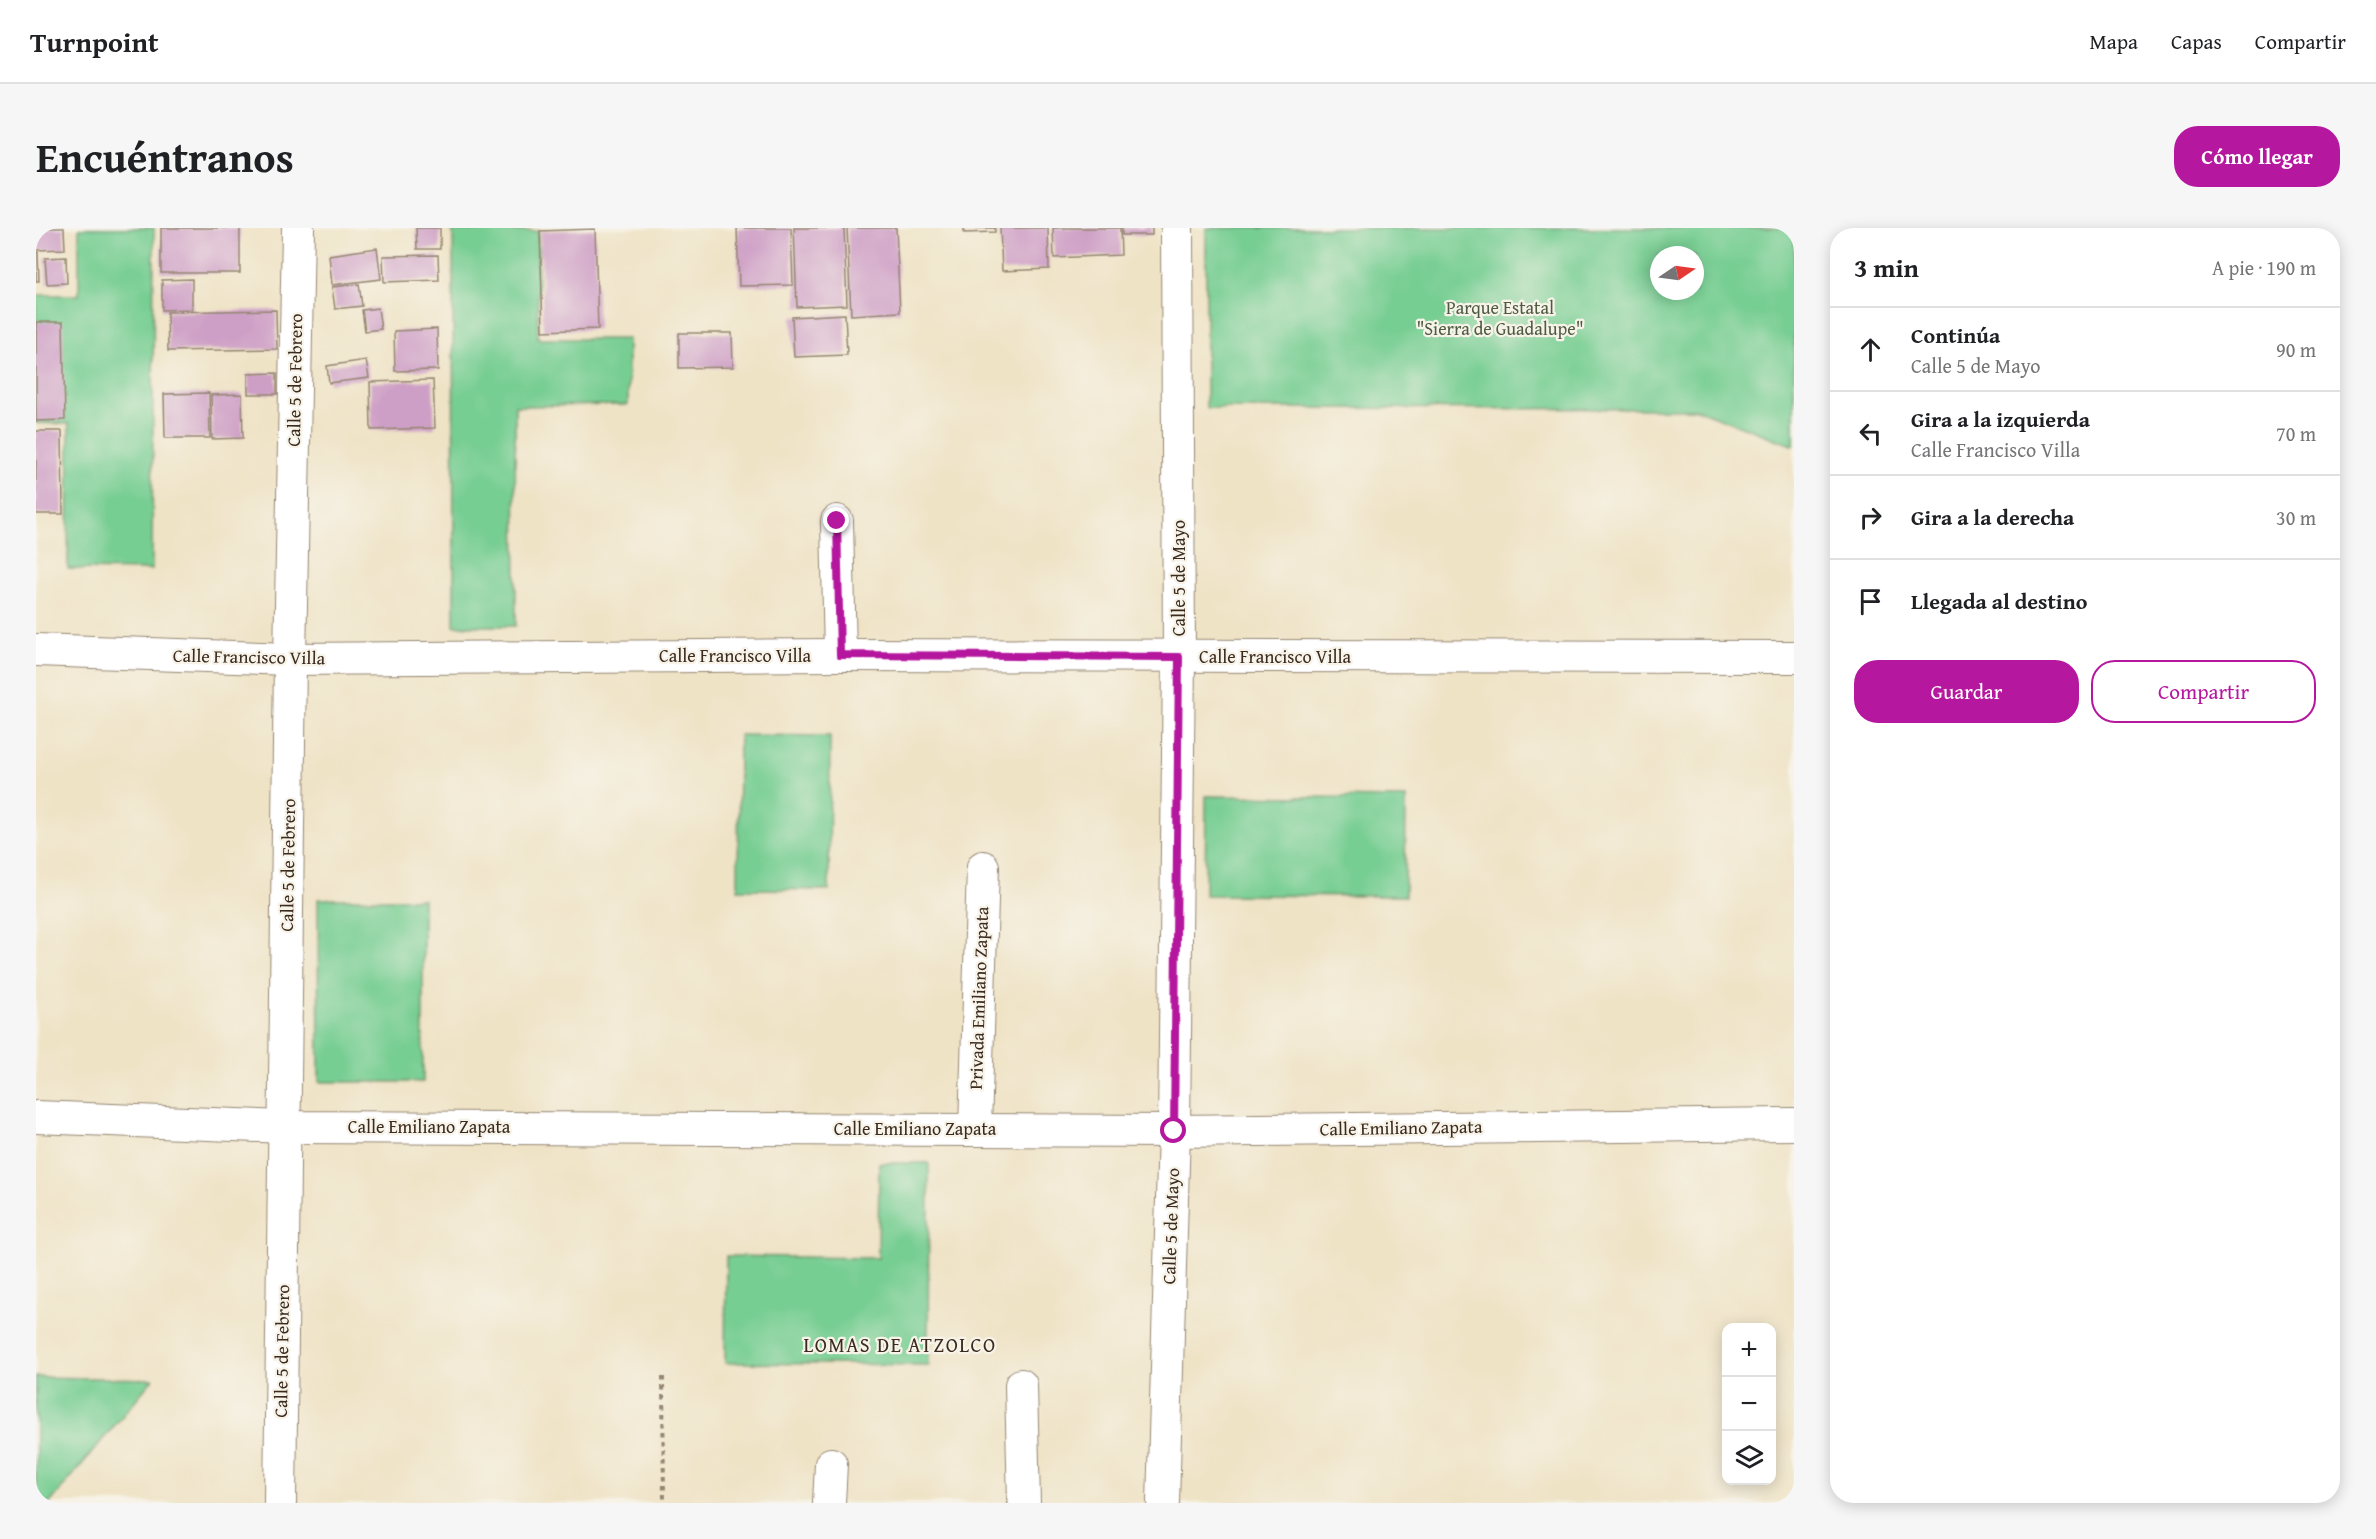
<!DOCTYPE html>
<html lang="es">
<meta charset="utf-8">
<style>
body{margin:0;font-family:"Gentium Book Plus",serif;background:#f6f6f6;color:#202124}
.controls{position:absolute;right:18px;bottom:18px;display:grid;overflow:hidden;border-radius:12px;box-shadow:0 3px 15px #0003}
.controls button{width:54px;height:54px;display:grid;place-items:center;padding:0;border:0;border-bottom:2px solid #e0e0e0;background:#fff;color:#202124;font:30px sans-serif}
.compass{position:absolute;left:1614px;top:18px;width:54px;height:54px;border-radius:50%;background:#fff;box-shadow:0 3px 15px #0003;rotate:77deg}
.stop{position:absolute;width:18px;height:18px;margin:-14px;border:4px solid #b5179e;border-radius:50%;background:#fff}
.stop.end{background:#b5179e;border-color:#fff;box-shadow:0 2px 6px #0008}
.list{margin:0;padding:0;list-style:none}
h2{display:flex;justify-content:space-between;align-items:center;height:78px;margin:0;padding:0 24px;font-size:26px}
h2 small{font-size:20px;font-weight:400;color:#757577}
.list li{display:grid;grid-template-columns:39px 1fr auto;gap:18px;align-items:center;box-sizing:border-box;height:84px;padding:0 24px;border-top:2px solid #e0e0e0}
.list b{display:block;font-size:22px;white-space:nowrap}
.list p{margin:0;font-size:20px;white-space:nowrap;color:#757577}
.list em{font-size:20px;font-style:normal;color:#757577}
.actions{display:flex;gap:12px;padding:18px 24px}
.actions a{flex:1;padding:14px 0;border:2px solid #b5179e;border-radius:24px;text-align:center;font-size:21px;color:#b5179e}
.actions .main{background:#b5179e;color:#fff}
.icon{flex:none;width:33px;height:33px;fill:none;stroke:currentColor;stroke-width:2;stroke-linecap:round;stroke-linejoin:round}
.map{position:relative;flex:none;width:1758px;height:1275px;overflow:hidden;border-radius:24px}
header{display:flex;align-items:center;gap:36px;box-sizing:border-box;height:84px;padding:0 30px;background:#fff;border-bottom:2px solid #e0e0e0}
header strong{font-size:28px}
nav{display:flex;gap:33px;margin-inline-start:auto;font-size:21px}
.intro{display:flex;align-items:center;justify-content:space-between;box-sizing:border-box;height:144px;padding:0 36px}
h1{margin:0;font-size:42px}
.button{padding:15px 27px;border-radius:24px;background:#b5179e;color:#fff;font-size:21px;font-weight:700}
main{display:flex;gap:36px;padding:0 36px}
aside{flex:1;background:#fff;border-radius:24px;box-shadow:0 3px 15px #0003}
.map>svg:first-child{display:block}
.green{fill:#77ce93;stroke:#597c58;stroke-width:1.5;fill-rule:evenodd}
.building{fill:#ce9fc6}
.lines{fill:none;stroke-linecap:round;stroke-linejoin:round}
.street-casing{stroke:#958672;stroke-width:34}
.path{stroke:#958672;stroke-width:4;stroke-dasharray:4.5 4.5;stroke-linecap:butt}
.street{stroke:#fff;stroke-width:32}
.route{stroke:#b5179e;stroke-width:8}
.labels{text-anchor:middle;stroke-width:4.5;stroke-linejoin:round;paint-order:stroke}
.park-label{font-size:18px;fill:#4d5b41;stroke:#f7f3e8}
.street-label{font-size:18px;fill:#3b2a1e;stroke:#f7f3e8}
.neighbourhood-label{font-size:20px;letter-spacing:1.5px;fill:#3b2a1e;stroke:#f7f3e8}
</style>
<header>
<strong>Turnpoint</strong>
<nav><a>Mapa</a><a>Capas</a><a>Compartir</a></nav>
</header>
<div class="intro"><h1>Encuéntranos</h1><a class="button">Cómo llegar</a></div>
<main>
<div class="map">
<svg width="1758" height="1275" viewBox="0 0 1758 1275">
<rect width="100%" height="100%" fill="#f7f3e8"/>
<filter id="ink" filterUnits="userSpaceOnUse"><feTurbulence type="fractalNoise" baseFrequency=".0167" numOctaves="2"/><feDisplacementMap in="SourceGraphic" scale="12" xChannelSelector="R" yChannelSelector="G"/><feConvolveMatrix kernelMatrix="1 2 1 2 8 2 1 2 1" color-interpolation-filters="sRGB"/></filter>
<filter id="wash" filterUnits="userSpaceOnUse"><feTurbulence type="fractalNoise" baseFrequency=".008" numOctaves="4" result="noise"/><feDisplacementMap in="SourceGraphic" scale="24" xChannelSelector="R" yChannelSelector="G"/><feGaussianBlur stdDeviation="1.35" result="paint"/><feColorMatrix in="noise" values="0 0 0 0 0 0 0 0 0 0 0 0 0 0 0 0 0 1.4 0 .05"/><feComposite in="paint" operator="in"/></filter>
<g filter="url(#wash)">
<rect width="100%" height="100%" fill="#efe3c6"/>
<g class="green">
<polygon points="43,0 118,0 116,342 32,341 33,196 0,195 0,67 43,67"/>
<path d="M1170,0H1758V218L1660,181L1170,180ZM1623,27H1659V63H1623Z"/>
<polygon points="417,3 502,3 502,111 592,111 592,177 479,178 480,398 418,398"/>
<polygon points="703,507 794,508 793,662 702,661"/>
<polygon points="1170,568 1370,570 1369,668 1169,667"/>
<polygon points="282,671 387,671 387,854 283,854"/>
<polygon points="843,935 893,935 892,1137 689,1135 690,1028 842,1030"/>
<polygon points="0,1149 117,1151 14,1275 0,1275"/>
</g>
<g id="blocks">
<g class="building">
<polygon points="0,0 28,0 29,21 0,22"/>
<rect x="125" y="0" width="79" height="45"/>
<polygon points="380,0 404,0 404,21 381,21"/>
<polygon points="701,0 755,0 757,57 703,58"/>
<polygon points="758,0 808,0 811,77 761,79"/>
<polygon points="811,0 860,0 864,84 815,87"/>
<polygon points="928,0 959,0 959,4 928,5"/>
<polygon points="964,0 1012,0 1013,41 966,43"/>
<polygon points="1017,0 1084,0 1085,27 1018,30"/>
<rect x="1086" y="0" width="30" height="7"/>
<polygon points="559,1 562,101 507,103 504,3"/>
<polygon points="341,20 345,51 296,57 293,27"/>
<polygon points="0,24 2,24 3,53 0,53"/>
<polygon points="402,27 403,52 348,54 347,28"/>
<polygon points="30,29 31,55 11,56 9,30"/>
<polygon points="156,51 156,81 126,82 126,52"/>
<polygon points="323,56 326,78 299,81 296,59"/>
<polygon points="342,80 345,101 329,103 326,82"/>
<polygon points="240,82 241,121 132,123 131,84"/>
<polygon points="809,86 811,127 758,129 756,89"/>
<polygon points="0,94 27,94 29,192 0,193"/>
<polygon points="401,101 402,142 359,143 358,103"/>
<polygon points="643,105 696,105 697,139 643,140"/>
<polygon points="330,132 333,150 293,155 291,138"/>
<polygon points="241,145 241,166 212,166 212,146"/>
<polygon points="397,152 399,200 335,202 334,154"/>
<polygon points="173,165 174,210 129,210 128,166"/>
<polygon points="206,166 207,210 176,211 175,167"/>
<polygon points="0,203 26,203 27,286 0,286"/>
</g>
</g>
</g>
<g filter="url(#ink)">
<use href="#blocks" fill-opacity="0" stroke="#958672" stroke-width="1.5"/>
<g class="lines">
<g class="street-casing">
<g id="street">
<polyline points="801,293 804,427"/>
<polyline points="0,422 254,431 804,427 1758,429"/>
<polyline points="0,889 249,899 1138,903 1758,896"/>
<polyline points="939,901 947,639"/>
<polyline points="985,1157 988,1275"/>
<polyline points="244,1275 254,431 262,0"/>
<polyline points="793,1275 795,1236"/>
<polyline points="1127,1275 1138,903 1143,429 1141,0"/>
</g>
</g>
<polyline class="path" points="627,1149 628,1275"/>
<use href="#street" class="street"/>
</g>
</g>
<g class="lines" filter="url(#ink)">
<polyline class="route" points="801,293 804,427 1143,429 1138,903"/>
</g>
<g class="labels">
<g class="park-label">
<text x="1464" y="86">Parque Estatal<tspan x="1464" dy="21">"Sierra de Guadalupe"</tspan></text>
</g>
<g class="street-label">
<text transform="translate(259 152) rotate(-89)" y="6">Calle 5 de Febrero</text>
<text transform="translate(1143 350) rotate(-90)" y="6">Calle 5 de Mayo</text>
<text x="699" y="434">Calle Francisco Villa</text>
<text transform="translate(213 429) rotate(1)" y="6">Calle Francisco Villa</text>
<text x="1239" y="435">Calle Francisco Villa</text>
<text transform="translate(252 637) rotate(-89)" y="6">Calle 5 de Febrero</text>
<text transform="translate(943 770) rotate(-88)" y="6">Privada Emiliano Zapata</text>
<text x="393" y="905">Calle Emiliano Zapata</text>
<text transform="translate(1365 900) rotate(-1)" y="6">Calle Emiliano Zapata</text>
<text x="879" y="907">Calle Emiliano Zapata</text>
<text transform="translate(1135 998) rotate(-88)" y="6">Calle 5 de Mayo</text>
<text transform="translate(246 1123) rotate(-89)" y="6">Calle 5 de Febrero</text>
</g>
<g class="neighbourhood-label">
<text x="864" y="1124">LOMAS DE ATZOLCO</text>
</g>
</g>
</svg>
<div class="controls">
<button>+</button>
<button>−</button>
<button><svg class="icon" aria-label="layers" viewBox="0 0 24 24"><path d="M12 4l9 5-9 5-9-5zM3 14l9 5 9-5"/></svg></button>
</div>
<svg class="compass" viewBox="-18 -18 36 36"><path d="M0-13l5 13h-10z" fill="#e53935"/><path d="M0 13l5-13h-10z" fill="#757577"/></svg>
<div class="stop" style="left:1138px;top:903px"></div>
<div class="stop end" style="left:801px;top:293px"></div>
</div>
<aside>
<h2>3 min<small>A pie · 190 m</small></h2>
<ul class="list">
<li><svg class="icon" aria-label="ahead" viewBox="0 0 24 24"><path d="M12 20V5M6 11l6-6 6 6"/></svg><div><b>Continúa</b><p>Calle 5 de Mayo</p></div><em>90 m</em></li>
<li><svg class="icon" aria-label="left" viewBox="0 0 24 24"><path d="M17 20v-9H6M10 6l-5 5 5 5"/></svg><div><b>Gira a la izquierda</b><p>Calle Francisco Villa</p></div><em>70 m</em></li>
<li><svg class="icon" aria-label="right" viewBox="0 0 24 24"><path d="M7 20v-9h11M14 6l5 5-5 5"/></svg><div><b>Gira a la derecha</b></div><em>30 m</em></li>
<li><svg class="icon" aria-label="arrive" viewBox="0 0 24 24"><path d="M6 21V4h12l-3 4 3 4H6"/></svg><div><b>Llegada al destino</b></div></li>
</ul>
<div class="actions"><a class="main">Guardar</a><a>Compartir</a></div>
</aside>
</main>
